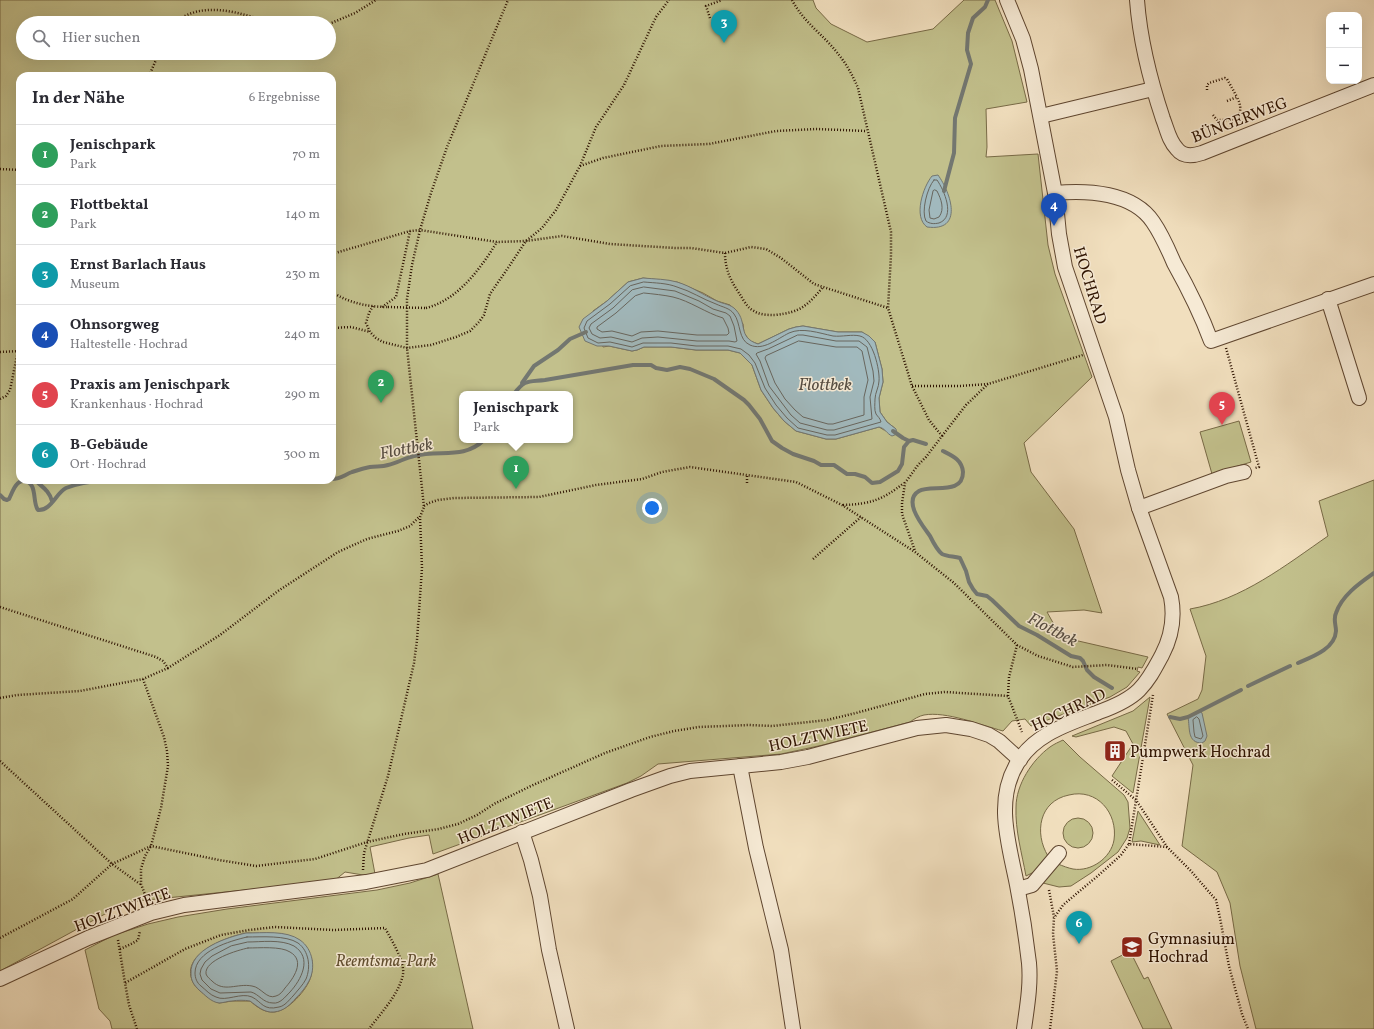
<!DOCTYPE html>
<html lang="de">
<meta charset="utf-8">
<style>
body{margin:0;font-family:Vollkorn,serif;background:#f7f7f7;color:#2b2b33}
.controls{position:absolute;right:12px;top:12px;display:grid;overflow:hidden;border-radius:8px;box-shadow:0 4px 16px #0002}
.controls button{width:36px;height:36px;display:grid;place-items:center;padding:0;border:0;border-bottom:1px solid #e1e1e2;background:#fff;color:#2b2b33;font:20px sans-serif}
.you{position:absolute;left:652px;top:508px;width:14px;height:14px;margin:-10px;border:3px solid #fff;border-radius:50%;background:#1a73e8;box-shadow:0 0 0 6px #1a73e833}
.badge{display:grid;place-items:center;width:26px;height:26px;border-radius:50%;background:#db2777;color:#fff;font-size:13px;font-weight:700}
.pin{position:absolute;translate:-50% -33px;filter:drop-shadow(0 1px 2px #0008)}
.pin::after{content:'';position:absolute;top:21px;width:14px;height:12px;background:inherit;clip-path:polygon(0 0,100% 0,50% 100%)}
.popup{position:absolute;left:459px;top:391px;width:114px;height:52px;box-sizing:border-box;display:grid;place-content:center;border-radius:8px;background:#fff;filter:drop-shadow(0 1px 3px #0005);font-size:13px;white-space:nowrap;color:#7c7c81}
.popup b{font-size:15px;color:#2b2b33}
.popup::after{content:'';position:absolute;left:50%;top:100%;margin-left:-8px;border:8px solid transparent;border-top-color:#fff}
.list{margin:0;padding:0;list-style:none}
h2{display:flex;justify-content:space-between;align-items:center;height:52px;margin:0;padding:0 16px;font-size:17px}
h2 small{font-size:13px;font-weight:400;color:#7c7c81}
.list li{display:grid;grid-template-columns:26px 1fr auto;gap:12px;align-items:center;box-sizing:border-box;height:60px;padding:0 16px;border-top:1px solid #e1e1e2}
.list b{display:block;font-size:15px;white-space:nowrap}
.list p{margin:0;font-size:13px;white-space:nowrap;color:#7c7c81}
.list em{font-size:13px;font-style:normal;color:#7c7c81}
.icon{flex:none;width:22px;height:22px;fill:none;stroke:currentColor;stroke-width:2;stroke-linecap:round;stroke-linejoin:round}
.map{position:relative;flex:none;width:1374px;height:1029px;overflow:hidden}
.search{position:absolute;background:#fff;box-shadow:0 4px 16px #0002;left:16px;top:16px;width:320px;height:44px;display:flex;align-items:center;gap:10px;box-sizing:border-box;padding:0 14px;border-radius:22px;color:#7c7c81;font-size:15px}
.panel{position:absolute;background:#fff;box-shadow:0 4px 16px #0002;left:16px;top:72px;width:320px;height:412px;border-radius:12px}
.map>svg:first-child{display:block}
.green{fill:#c2c08c;stroke:#786a46;fill-rule:evenodd}
.water{fill:#a1b9bd;stroke:#737771}
.lines{fill:none;stroke-linecap:round;stroke-linejoin:round}
.shore{stroke:#68665e;stroke-width:1}
.stream{stroke:#737771;stroke-width:4}
.minor-casing{stroke:#5f4630;stroke-width:16}
.path{stroke:#2e1300;stroke-width:2.5;stroke-dasharray:1 2;stroke-linecap:butt}
.minor{stroke:#f6ead5;stroke-width:14}
.path-bridge{stroke:#2e1300;stroke-width:2.5;stroke-dasharray:1 2;stroke-linecap:butt}
.labels{text-anchor:middle;stroke-width:3;stroke-linejoin:round;paint-order:stroke}
.street-label{font-size:16px;fill:#2e1300;stroke:#f6ead5}
.poi-label{font-size:16px;fill:#2e1300;stroke:#f6ead5;text-anchor:start}
.park-label{font-size:16px;font-style:italic;fill:#625031;stroke:#f6ead5}
.water-label{font-size:17px;font-style:italic;fill:#564d42;stroke:#f6ead5}
</style>
<div class="map">
<svg width="1374" height="1029" viewBox="0 0 1374 1029">
<rect width="100%" height="100%" fill="#f1dfbe"/>
<filter id="stains"><feTurbulence type="fractalNoise" baseFrequency=".005" numOctaves="4"/><feColorMatrix values="0 0 0 0 .2 0 0 0 0 .09 0 0 0 0 .02 0 0 0 .5 -.17"/></filter>
<radialGradient id="worn" r=".72"><stop offset=".6" stop-color="#630" stop-opacity="0"/><stop offset="1" stop-color="#630" stop-opacity=".3"/></radialGradient>
<g class="green">
<path d="M0,0H813L816,8L831,24L867,42L933,29L964,0H995L1012,41L1027,102L986,109L987,147L986,157L1038,154L1048,245L1055,274L1092,377L1024,443L1031,472L1074,529L1102,613L1084,610L1047,612L1061,637L1148,657L1142,668L1138,667L1137,671L1140,672L1127,687L1110,697L1031,726L1025,719L1012,721L1003,731C981,725 946,711 924,715C919,716 914,719 910,722L823,745L781,754L658,764L641,776L627,783L433,854L429,835L409,838L370,847L375,874L369,876L345,872L334,881L127,902L0,971ZM23,23H329V53H23ZM20,76H332V480H20ZM643,278L677,282L703,293L717,301L730,305L743,324L744,333L750,341L758,344L789,329L796,327L803,326L838,332H862L875,342L882,369L883,382L879,398L880,412L887,422L896,429L884,430L879,427L836,439H826L796,431L784,421L773,408L761,390L752,365L740,353L728,350H696L671,347H644L637,350L632,351L609,346L603,347L593,311L607,301L628,282ZM462,394H570V440H462Z"/>
<polygon points="1239,421 1251,462 1212,474 1200,432"/>
<path d="M1374,480V1029H1256L1240,966L1230,903L1217,872L1182,846L1193,765L1167,714L1198,699L1202,690L1206,656L1190,609C1242,600 1286,565 1328,536L1319,501Z"/>
<polygon points="1150,697 1133,793 1112,776 1133,744 1126,731 1114,727 1076,737 1072,736 1133,711"/>
<path d="M1063,740L1080,757L1124,795L1128,802L1130,828L1127,838L1118,852L1091,873L1071,886L1059,887L1043,883L1058,864C1063,866 1068,868 1073,869C1091,872 1111,858 1114,840C1118,813 1097,788 1069,795C1039,801 1034,833 1048,856L1034,872L1026,876C1022,854 1015,830 1016,807C1016,785 1032,760 1050,747C1054,744 1059,742 1063,740Z"/>
<polygon points="1138,811 1160,845 1141,841 1132,842"/>
<circle cx="1078" cy="833" r="15"/>
<path d="M438,874L473,1029H112L110,1021L99,1009L85,950L114,935L148,924L178,917L227,909L377,890L410,883ZM246,933L283,934L312,960C313,966 312,971 311,976C308,989 287,1013 272,1012C263,1012 256,1006 250,1001H232L219,1003C212,998 198,992 194,984C177,955 226,937 246,933Z"/>
<polygon points="1130,951 1144,979 1148,977 1172,1029 1143,1029 1111,961"/>
</g>
<g class="water">
<path d="M938,175C951,193 964,232 927,227C913,217 923,187 932,176Z"/>
<path d="M643,278C654,279 667,279 677,282C691,286 703,295 717,301C723,304 731,304 736,310C748,323 737,337 758,344L789,329L796,327L803,326L838,332H862L869,336L875,342L882,369L883,382L879,398L880,412L887,422L896,429L897,434L892,436C887,434 885,428 879,427L836,439H826L796,431L784,421L773,408L761,390L752,365L740,353L728,350H696L671,347H644L637,350L632,351L609,346H597L585,341L579,327L583,319L607,301L628,282Z"/>
<path d="M1199,711L1202,713L1207,736L1205,741L1202,743C1187,743 1190,728 1188,717Z"/>
<path d="M246,933C263,933 286,930 300,940C313,949 316,968 309,981C306,987 301,993 296,998C290,1005 284,1011 274,1012C264,1013 257,1006 250,1001C244,1000 238,1000 232,1001C228,1001 223,1003 219,1003C211,1002 205,995 199,990C194,985 191,981 191,974C189,949 228,937 246,933Z"/>
</g>
<g class="lines">
<g class="shore">
<path d="M934,180H937C944,190 956,217 939,223C934,224 930,224 926,221C921,212 927,188 934,180Z"/>
<path d="M935,190L937,191C941,199 945,209 939,217L934,219L930,218L929,210L933,191Z"/>
<path d="M644,282C655,283 667,283 677,287C691,291 702,299 716,304C722,307 730,308 734,314C741,323 738,340 750,345C763,351 777,339 789,333C802,327 819,333 833,336C842,337 852,334 860,336C873,339 880,370 879,381C879,387 875,393 875,399C875,403 874,410 876,414C878,417 880,418 881,422L835,435H827L798,428L787,418L776,405L765,388L755,363L749,355L741,349L728,346H696L671,343H643L632,347L610,342L598,343L588,338L584,328L587,321L610,304L630,286Z"/>
<polygon points="644,287 675,291 699,301 713,309 726,313 730,316 734,326 737,341 735,342 729,341 697,341 658,337 642,338 632,342 611,337 600,338 592,334 589,328 591,324 613,308 632,290"/>
<path d="M644,293C653,294 664,295 673,297C690,301 706,313 723,318L728,328L729,333L727,335H697L658,331L641,332L632,336L612,331L602,332L597,329V327L616,313L635,296Z"/>
<polygon points="798,335 803,335 836,341 859,341 867,347 873,371 874,381 870,397 872,419 834,430 827,430 800,423 791,415 769,386 760,361 756,354 757,353 768,349"/>
<polygon points="799,341 836,347 857,347 862,351 868,380 864,397 864,415 833,424 828,424 803,417 795,410 785,399 775,383 765,358 766,356"/>
<polygon points="1197,717 1199,719 1203,736 1201,739 1195,737 1194,732 1193,720"/>
<path d="M247,937C261,937 286,935 298,943C309,951 311,967 306,979C303,985 297,991 293,996C289,1000 285,1006 279,1007C263,1011 262,1002 252,997C241,992 226,1002 216,997C210,995 206,990 201,986C197,983 195,978 195,973C195,951 230,941 247,937Z"/>
<path d="M248,942C261,942 281,939 294,946C313,958 301,980 290,992C285,997 280,1004 273,1003C263,1003 259,994 251,992L220,993L211,989L202,980L200,974L201,969L205,962L212,956L231,946Z"/>
<path d="M248,948C259,948 281,946 290,952C306,961 293,979 285,988C283,991 280,995 276,996C267,1000 261,987 252,986C237,983 224,993 212,981C210,979 207,977 206,974C204,960 238,950 248,948Z"/>
</g>
<g class="stream">
<polyline points="944,191 954,153 955,118 971,64 967,50 968,33 973,18 985,7 988,0"/>
<polyline points="522,383 534,366 558,350 570,339 586,332"/>
<path d="M514,394C525,379 528,382 545,380L633,365H651L656,368L667,370L680,367L690,369L714,379L744,400L749,405L760,419L772,441L782,448L793,454L814,461L821,465H834L847,474H855L865,477L872,483L880,482L898,471L902,464L904,447L909,441L913,440L926,444"/>
<polyline points="893,431 903,438 909,441"/>
<path d="M943,451C953,456 962,460 963,472C963,496 931,484 919,491C902,501 923,526 930,536C933,542 937,550 942,554C948,557 954,556 960,558L966,571L969,582L973,589L977,594L987,596L992,600L1019,626L1037,635L1071,656L1080,658L1083,661L1087,670L1094,677L1112,688"/>
<path d="M332,479C341,479 344,475 352,472C358,470 364,468 370,467C376,466 382,467 388,465C397,463 405,458 414,456C440,449 463,460 484,440"/>
<path d="M35,480C42,487 49,490 52,501"/>
<path d="M0,495L4,499L7,500L9,499C12,493 16,480 24,481C38,482 32,503 38,510C51,511 56,493 66,488C78,483 93,481 106,480C117,480 126,484 136,480"/>
<path d="M1298,663C1312,657 1335,649 1336,631C1336,625 1333,619 1336,613C1342,595 1360,583 1374,573"/>
<polyline points="1248,686 1290,666"/>
<polyline points="1170,717 1180,719 1188,717 1241,690"/>
</g>
<g class="minor-casing">
<g id="minor">
<path d="M1007,0L1023,39L1031,69L1055,193L1059,234L1065,267L1116,417L1128,470L1139,508L1171,597C1175,618 1172,636 1162,655C1155,668 1149,680 1139,690C1128,701 1113,707 1099,712C1069,724 1036,733 1018,762C994,800 1009,844 1017,885C1022,911 1026,937 1029,963C1031,985 1027,1007 1024,1029"/>
<path d="M1137,0C1140,41 1150,80 1163,119C1167,129 1169,141 1177,149C1183,157 1193,156 1202,153L1374,85"/>
<polyline points="1041,116 1153,89"/>
<path d="M1055,193C1087,190 1133,192 1153,222C1162,235 1168,249 1174,263C1188,288 1201,314 1211,341L1374,284"/>
<polyline points="1328,299 1359,398"/>
<polyline points="1139,508 1226,476 1244,472"/>
<polyline points="740,766 756,848 781,950 793,1029"/>
<polyline points="522,832 531,860 540,896 549,950 567,1029"/>
<polyline points="1018,889 1032,885 1059,853"/>
<polyline points="0,979 88,938 151,913 184,905 366,882 427,870 631,790 670,776 690,771 781,762 808,757 917,728 946,725 971,729 989,735 999,741 1020,760"/>
</g>
</g>
<g class="path">
<path d="M792,0C804,23 825,36 839,55C847,65 853,76 858,88L891,232V255L888,308L912,386L929,420L942,436L926,457L918,465L905,483L902,503V514L915,551"/>
<polyline points="710,18 706,6 722,0"/>
<path d="M175,23C200,0 240,12 270,23"/>
<polyline points="329,24 355,13 376,0"/>
<polyline points="149,76 159,53"/>
<polyline points="1207,90 1207,85 1209,83 1225,78 1227,79 1237,97"/>
<path d="M1227,101L1237,97C1241,105 1242,112 1236,120L1238,126"/>
<polyline points="1213,115 1217,120 1236,120"/>
<polyline points="580,166 603,158 661,146 709,144 776,131 816,129 867,131"/>
<polyline points="0,169 20,170"/>
<path d="M725,253C725,268 730,280 739,293C743,299 747,308 754,311C760,315 768,315 775,315C801,312 807,306 823,287"/>
<polyline points="332,254 410,231 420,230 497,242 526,241 562,236 610,244 675,248 691,248 725,253 751,247 766,249 781,258 814,284 888,308"/>
<path d="M332,292C349,303 368,307 388,307"/>
<polyline points="373,306 369,313 366,323 370,332 376,338 383,342 407,348 431,345 456,337 470,331 479,322 484,315 490,294 510,265 526,241 542,228 556,210 580,166 596,127 624,85 656,17 669,0"/>
<polyline points="382,307 396,297 410,231"/>
<path d="M426,308C458,300 480,269 497,242"/>
<polyline points="332,328 351,327 370,332"/>
<polyline points="1226,348 1259,467 1255,468"/>
<polyline points="0,352 20,351"/>
<polyline points="912,386 960,386 988,384 1083,355"/>
<polyline points="0,399 6,396 10,390 18,351"/>
<polyline points="942,436 966,405 988,384"/>
<polyline points="747,483 747,475"/>
<path d="M843,505C871,504 882,500 904,483"/>
<polyline points="424,506 429,503 438,500 454,498 539,497 596,485 642,479 662,472 690,467 796,482 842,505 915,552 954,583 1017,645 1038,656 1073,667 1107,665 1138,669"/>
<polyline points="813,559 861,517"/>
<polyline points="0,607 156,657 163,661 168,668 220,635 278,591 338,552 367,539 398,531 410,526 419,517"/>
<polyline points="1017,645 1009,677 1008,696 1022,732"/>
<polyline points="143,679 164,737 167,751 168,766 161,808 151,846 145,856 141,869 141,884 147,900"/>
<polyline points="0,698 17,695 80,691 143,679 168,668"/>
<polyline points="0,761 112,864 140,884"/>
<polyline points="1112,780 1136,800 1167,847 1191,871 1216,900 1220,918 1229,966 1242,1014 1248,1029"/>
<polyline points="1129,844 1153,695"/>
<polyline points="363,870 364,853 388,776 414,663 417,640 422,568 420,517 424,507 407,348 407,299 412,265 420,230 431,193 447,147 508,0"/>
<polyline points="1049,890 1054,917"/>
<polyline points="0,938 73,899 112,864 151,846 219,860 256,866 315,859 367,842 404,834 439,829 458,824 477,815 494,804 531,786 605,753 650,737 674,731 699,727 749,725 772,726 827,720 856,713 925,694 945,692 1008,696"/>
<polyline points="118,940 125,983"/>
<polyline points="120,949 131,944 138,940 140,931"/>
<path d="M137,1029L129,1005L125,983L185,949L221,935L249,930L275,927L334,930L385,928C391,939 405,962 403,974C400,993 380,1014 369,1029"/>
<polyline points="1050,1029 1057,971 1053,934 1054,918 1063,905 1100,874 1121,855 1129,844 1167,847"/>
</g>
<use href="#minor" class="minor"/>
<polyline class="path-bridge" points="388,307 426,308"/>
</g>
<defs>
<g id="building-square" transform="scale(1.15)"><rect x="-9" y="-9" width="18" height="18" rx="4" fill="#8f2418" stroke="#f6ead5"/><path d="M-4-6H4V6H1V3H-1V6H-4ZM-2.5-4.3h1.7v1.8h-1.7ZM.8-4.3h1.7v1.8H.8ZM-2.5-1h1.7V.8h-1.7ZM.8-1h1.7V.8H.8Z" fill="#fff"/></g>
<g id="school-square" transform="scale(1.15)"><rect x="-9" y="-9" width="18" height="18" rx="4" fill="#8f2418" stroke="#f6ead5"/><path d="M0-5L7-2L0 1L-7-2ZM-4 1L0 2.5L4 1V4Q0 6-4 4Z" fill="#fff"/></g>
</defs>
<g fill-rule="evenodd">
<use href="#building-square" x="1115" y="751"/>
<use href="#school-square" x="1132" y="947"/>
</g>
<g class="labels">
<g class="street-label">
<text transform="translate(1239 119) rotate(-21)" y="6">BÜNGERWEG</text>
<text transform="translate(1091 285) rotate(73)" y="6">HOCHRAD</text>
<text transform="translate(1068 709) rotate(-25)" y="6">HOCHRAD</text>
<text transform="translate(818 735) rotate(-12)" y="6">HOLZTWIETE</text>
<text transform="translate(505 820) rotate(-22)" y="6">HOLZTWIETE</text>
<text transform="translate(122 909) rotate(-20)" y="6">HOLZTWIETE</text>
</g>
<g class="poi-label">
<text x="1130" y="757">Pumpwerk Hochrad</text>
<text x="1148" y="944">Gymnasium<tspan x="1148" dy="18">Hochrad</tspan></text>
</g>
<g class="park-label">
<text x="386" y="966">Reemtsma-Park</text>
</g>
<g class="water-label">
<text x="825" y="390">Flottbek</text>
<text transform="translate(406 448) rotate(-11)" y="6">Flottbek</text>
<text transform="translate(1053 629) rotate(28)" y="6">Flottbek</text>
</g>
</g>
<rect width="100%" height="100%" filter="url(#stains)"/>
<rect width="100%" height="100%" fill="url(#worn)"/>
</svg>
<div class="controls">
<button>+</button>
<button>−</button>
</div>
<div class="you"></div>
<div class="pin badge" style="left:516px;top:489px;background:#2e9e5b">1</div>
<div class="popup"><b>Jenischpark</b>Park</div>
<div class="pin badge" style="left:381px;top:403px;background:#2e9e5b">2</div>
<div class="pin badge" style="left:724px;top:43px;background:#0f9aa8">3</div>
<div class="pin badge" style="left:1054px;top:226px;background:#1a4fb4">4</div>
<div class="pin badge" style="left:1222px;top:425px;background:#e0444e">5</div>
<div class="pin badge" style="left:1079px;top:944px;background:#0f9aa8">6</div>
<div class="search"><svg class="icon" aria-label="search" viewBox="0 0 24 24"><circle cx="10" cy="10" r="6"/><path d="M15 15l6 6"/></svg>Hier suchen</div>
<section class="panel">
<h2>In der Nähe<small>6 Ergebnisse</small></h2>
<ul class="list">
<li><span class="badge" style="background:#2e9e5b">1</span><div><b>Jenischpark</b><p>Park</p></div><em>70 m</em></li>
<li><span class="badge" style="background:#2e9e5b">2</span><div><b>Flottbektal</b><p>Park</p></div><em>140 m</em></li>
<li><span class="badge" style="background:#0f9aa8">3</span><div><b>Ernst Barlach Haus</b><p>Museum</p></div><em>230 m</em></li>
<li><span class="badge" style="background:#1a4fb4">4</span><div><b>Ohnsorgweg</b><p>Haltestelle · Hochrad</p></div><em>240 m</em></li>
<li><span class="badge" style="background:#e0444e">5</span><div><b>Praxis am Jenischpark</b><p>Krankenhaus · Hochrad</p></div><em>290 m</em></li>
<li><span class="badge" style="background:#0f9aa8">6</span><div><b>B-Gebäude</b><p>Ort · Hochrad</p></div><em>300 m</em></li>
</ul>
</section>
</div>
